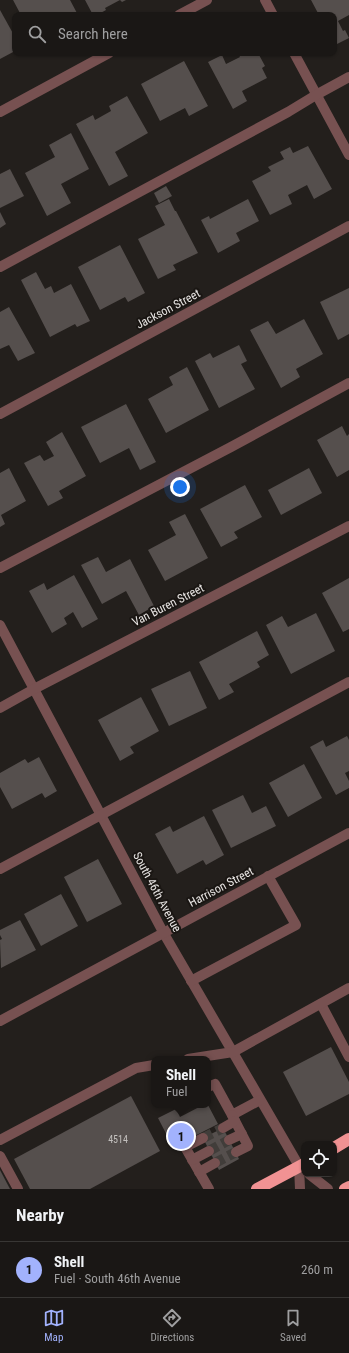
<!DOCTYPE html>
<meta charset="utf-8">
<style>
body{margin:0;font-family:"Roboto Condensed",sans-serif;background:#23201e;color:#f1f3f6}
.controls{position:absolute;right:12px;bottom:12px;display:grid;overflow:hidden;border-radius:8px;box-shadow:0 1px 3px #0004}
.controls button{width:36px;height:36px;display:grid;place-items:center;padding:0;border:0;border-bottom:1px solid #383634;background:#1a1715;color:#f1f3f6;font:20px sans-serif}
.you{position:absolute;left:180px;top:487px;width:14px;height:14px;margin:-10px;border:3px solid #fff;border-radius:50%;background:#1a73e8;box-shadow:0 0 0 6px #1a73e833}
.badge{display:grid;place-items:center;width:26px;height:26px;border-radius:50%;background:#a2b2fd;color:#111;font-size:13px;font-weight:700}
.pin{position:absolute;translate:-50% -50%;border:2px solid #fff;box-shadow:0 1px 4px #0006}
.popup{position:absolute;left:151px;top:1056px;width:60px;height:52px;box-sizing:border-box;display:grid;place-content:center;border-radius:8px;background:#1a1715;filter:drop-shadow(0 1px 3px #0005);font-size:13px;white-space:nowrap;color:#9f9fa0}
.popup b{font-size:15px;color:#f1f3f6}
.popup::after{content:'';position:absolute;left:50%;top:100%;margin-left:-8px;border:8px solid transparent;border-top-color:#1a1715}
.list{margin:0;padding:0;list-style:none}
h2{display:flex;justify-content:space-between;align-items:center;height:52px;margin:0;padding:0 16px;font-size:17px}
h2 small{font-size:13px;font-weight:400;color:#9f9fa0}
.list li{display:grid;grid-template-columns:26px 1fr auto;gap:12px;align-items:center;box-sizing:border-box;height:56px;padding:0 16px;border-top:1px solid #383634}
.list b{display:block;font-size:15px;white-space:nowrap}
.list p{margin:0;font-size:13px;white-space:nowrap;color:#9f9fa0}
.list em{font-size:13px;font-style:normal;color:#9f9fa0}
.icon{flex:none;width:22px;height:22px;fill:none;stroke:currentColor;stroke-width:2;stroke-linecap:round;stroke-linejoin:round}
.map{position:relative;flex:none;width:349px;height:1189px;overflow:hidden}
.search{position:absolute;background:#1a1715;box-shadow:0 1px 3px #0004;left:12px;right:12px;top:12px;height:44px;display:flex;align-items:center;gap:10px;box-sizing:border-box;padding:0 14px;border-radius:8px;color:#9f9fa0;font-size:15px}
.sheet{height:108px;background:#1a1715}
nav{display:flex;justify-content:space-around;align-items:center;box-sizing:border-box;height:56px;border-top:1px solid #383634;background:#1a1715;font-size:11px;color:#9f9fa0}
nav a{display:grid;justify-items:center;gap:2px}
nav .on{color:#a2b2fd}
.map>svg:first-child{display:block}
.building{fill:#554f4d}
.lines{fill:none;stroke-linecap:round;stroke-linejoin:round}
.minor-tunnel{stroke:#413d3a;stroke-width:10;stroke-dasharray:10 5;stroke-linecap:butt}
.minor{stroke:#775151;stroke-width:10}
.highway{stroke:#f19293;stroke-width:12}
.labels{text-anchor:middle;stroke-width:4;stroke-linejoin:round;paint-order:stroke}
.number-label{font-size:10px;fill:#c3c0be}
.street-label{font-size:12px;fill:#e8e5e3;stroke:#1a1613}
</style>
<div class="map">
<svg width="349" height="1189" viewBox="0 0 349 1189">
<rect width="100%" height="100%" fill="#231f1c"/>
<g class="building">
<polygon points="13,0 70,0 78,15 21,15"/>
<polygon points="85,0 126,0 122,2 120,0 105,8 106,10 97,15 93,15"/>
<polygon points="311,0 349,0 349,15 338,21 343,31 345,30 349,38 335,45 334,15 319,15"/>
<polygon points="0,10 15,37 15,51 0,59"/>
<polygon points="238,53 258,53 265,66 262,68 267,78 242,91 247,101 233,109 208,62 222,55 226,64 240,57"/>
<polygon points="184,61 208,106 189,116 185,108 160,121 141,84"/>
<polygon points="127,96 148,133 115,152 128,176 109,186 76,124 93,115 95,120 111,111 109,106"/>
<polygon points="71,133 89,169 61,184 71,203 47,216 25,173 55,157 49,145"/>
<polygon points="308,146 332,189 314,199 307,185 288,195 292,204 270,215 252,181 271,171 268,167 284,159 280,152 290,147 293,153"/>
<polygon points="10,169 24,196 0,208 0,174"/>
<polygon points="166,186 172,196 159,203 154,193"/>
<polygon points="169,199 175,211 176,211 198,253 173,265 176,270 158,279 138,239 165,225 155,206"/>
<polygon points="248,199 259,221 236,233 240,241 218,253 201,220 209,216 210,219"/>
<polygon points="0,212 6,224 0,228"/>
<polygon points="120,245 145,293 128,302 125,297 100,310 78,267"/>
<polygon points="36,272 45,289 51,286 54,293 71,284 90,321 77,327 75,324 50,337 21,280"/>
<polygon points="349,288 349,334 338,340 320,302"/>
<polygon points="9,307 35,353 18,361 9,345 0,349 0,312"/>
<polygon points="304,319 323,354 296,369 300,377 281,388 250,330 268,321 276,334"/>
<polygon points="239,345 247,361 241,364 255,389 219,408 195,361 210,353 213,358"/>
<polygon points="187,367 209,410 166,433 148,399 173,385 169,377"/>
<polygon points="126,404 156,462 140,470 129,448 100,463 81,427"/>
<polygon points="342,426 347,436 349,434 349,470 337,477 317,440"/>
<polygon points="62,432 86,476 59,491 63,498 48,506 24,463 40,455 44,461 54,456 46,442"/>
<polygon points="9,468 26,501 1,515 5,524 0,527 0,473"/>
<polygon points="309,468 322,493 281,515 268,490"/>
<polygon points="245,485 262,517 234,532 238,538 221,547 200,509"/>
<polygon points="185,514 208,558 165,581 148,550 176,535 169,522"/>
<polygon points="98,557 106,572 130,559 154,606 139,615 126,591 102,604 81,565"/>
<polygon points="74,575 98,619 82,628 73,612 64,618 67,624 52,633 29,591 44,583 47,590"/>
<polygon points="349,578 349,629 343,632 322,593"/>
<polygon points="316,613 335,651 291,674 266,625 282,616 288,627"/>
<polygon points="257,631 269,655 257,662 260,667 229,684 234,692 219,700 199,662"/>
<polygon points="190,671 207,708 169,726 151,689"/>
<polygon points="141,697 159,731 130,747 134,753 120,761 98,720"/>
<polygon points="347,736 349,740 349,771 345,773 349,781 349,788 336,795 310,747 323,740 326,747"/>
<polygon points="39,757 57,791 45,798 42,793 12,809 0,787 0,773 25,759 28,763"/>
<polygon points="304,764 322,798 288,817 269,783"/>
<polygon points="243,795 252,813 266,806 276,826 231,848 212,810"/>
<polygon points="204,816 224,855 206,865 203,860 177,874 155,834 170,826 173,832"/>
<polygon points="98,859 122,904 87,922 64,877"/>
<polygon points="61,894 78,926 41,946 24,914"/>
<polygon points="20,920 36,950 1,968 0,940 2,939 0,935 0,930"/>
<polygon points="331,1047 349,1082 349,1094 306,1116 283,1072"/>
<polygon points="131,1096 160,1151 90,1189 30,1189 14,1159"/>
<polygon points="203,1105 208,1105 218,1124 173,1147 158,1118 176,1109 180,1117"/>
<polygon points="223,1128 239,1159 219,1170 203,1138"/>
<polygon points="0,1170 10,1189 0,1189"/>
</g>
<g class="lines">
<g class="minor-tunnel">
<polyline points="203,1138 223,1128"/>
<polyline points="209,1151 229,1140"/>
<polyline points="215,1163 236,1152"/>
</g>
<g class="minor">
<polyline points="265,0 273,15"/>
<polyline points="179,15 207,0"/>
<polyline points="294,53 349,155"/>
<polyline points="0,112 109,53"/>
<polyline points="0,267 288,112 316,95 349,77"/>
<polyline points="0,414 349,226"/>
<polyline points="0,568 231,447 349,383"/>
<polyline points="0,625 163,932 299,1166 304,1170"/>
<polyline points="0,708 34,689 349,526"/>
<polyline points="0,869 349,682"/>
<polyline points="191,981 296,925 268,876"/>
<polyline points="321,1004 349,1057"/>
<polyline points="0,1021 349,833"/>
<polyline points="188,1059 233,1052 349,988"/>
<polyline points="208,1087 215,1084 232,1115 260,1100"/>
<polyline points="232,1115 248,1146 236,1152"/>
<polyline points="223,1128 235,1121"/>
<polyline points="203,1138 185,1147 209,1189"/>
<polyline points="0,1140 136,1068 154,1065"/>
<polyline points="229,1140 242,1134"/>
<polyline points="0,1156 18,1189"/>
<polyline points="192,1160 209,1151"/>
<polyline points="299,1166 300,1189"/>
<polyline points="199,1172 215,1163"/>
<polyline points="309,1174 328,1189"/>
</g>
<g class="highway">
<polyline points="334,1148 349,1139"/>
<polyline points="257,1189 304,1164"/>
<polyline points="345,1189 349,1187"/>
</g>
</g>
<g class="labels">
<g class="number-label">
<text x="118" y="1143">4514</text>
</g>
<g class="street-label">
<text transform="translate(168 309) rotate(-28)" y="4">Jackson Street</text>
<text transform="translate(168 605) rotate(-27)" y="4">Van Buren Street</text>
<text transform="translate(221 887) rotate(-28)" y="4">Harrison Street</text>
<text transform="translate(157 892) rotate(62)" y="4">South 46th Avenue</text>
</g>
</g>
</svg>
<div class="controls">
<button><svg class="icon" aria-label="locate" viewBox="0 0 24 24"><circle cx="12" cy="12" r="6"/><path d="M12 2v4M12 18v4M2 12h4M18 12h4"/></svg></button>
</div>
<div class="you"></div>
<div class="pin badge" style="left:181px;top:1136px">1</div>
<div class="popup"><b>Shell</b>Fuel</div>
<div class="search"><svg class="icon" aria-label="search" viewBox="0 0 24 24"><circle cx="10" cy="10" r="6"/><path d="M15 15l6 6"/></svg>Search here</div>
</div>
<section class="sheet">
<h2>Nearby<small></small></h2>
<ul class="list">
<li><span class="badge">1</span><div><b>Shell</b><p>Fuel · South 46th Avenue</p></div><em>260 m</em></li>
</ul>
</section>
<nav>
<a class="on"><svg class="icon" aria-label="map" viewBox="0 0 24 24"><path d="M3 6l6-2 6 2 6-2v14l-6 2-6-2-6 2zM9 4v14M15 6v14"/></svg>Map</a>
<a><svg class="icon" aria-label="directions" viewBox="0 0 24 24"><path d="M12 3l9 9-9 9-9-9zM9 14v-3h6M13 9l2 2-2 2"/></svg>Directions</a>
<a><svg class="icon" aria-label="saved" viewBox="0 0 24 24"><path d="M7 4h10v16l-5-4-5 4z"/></svg>Saved</a>
</nav>
